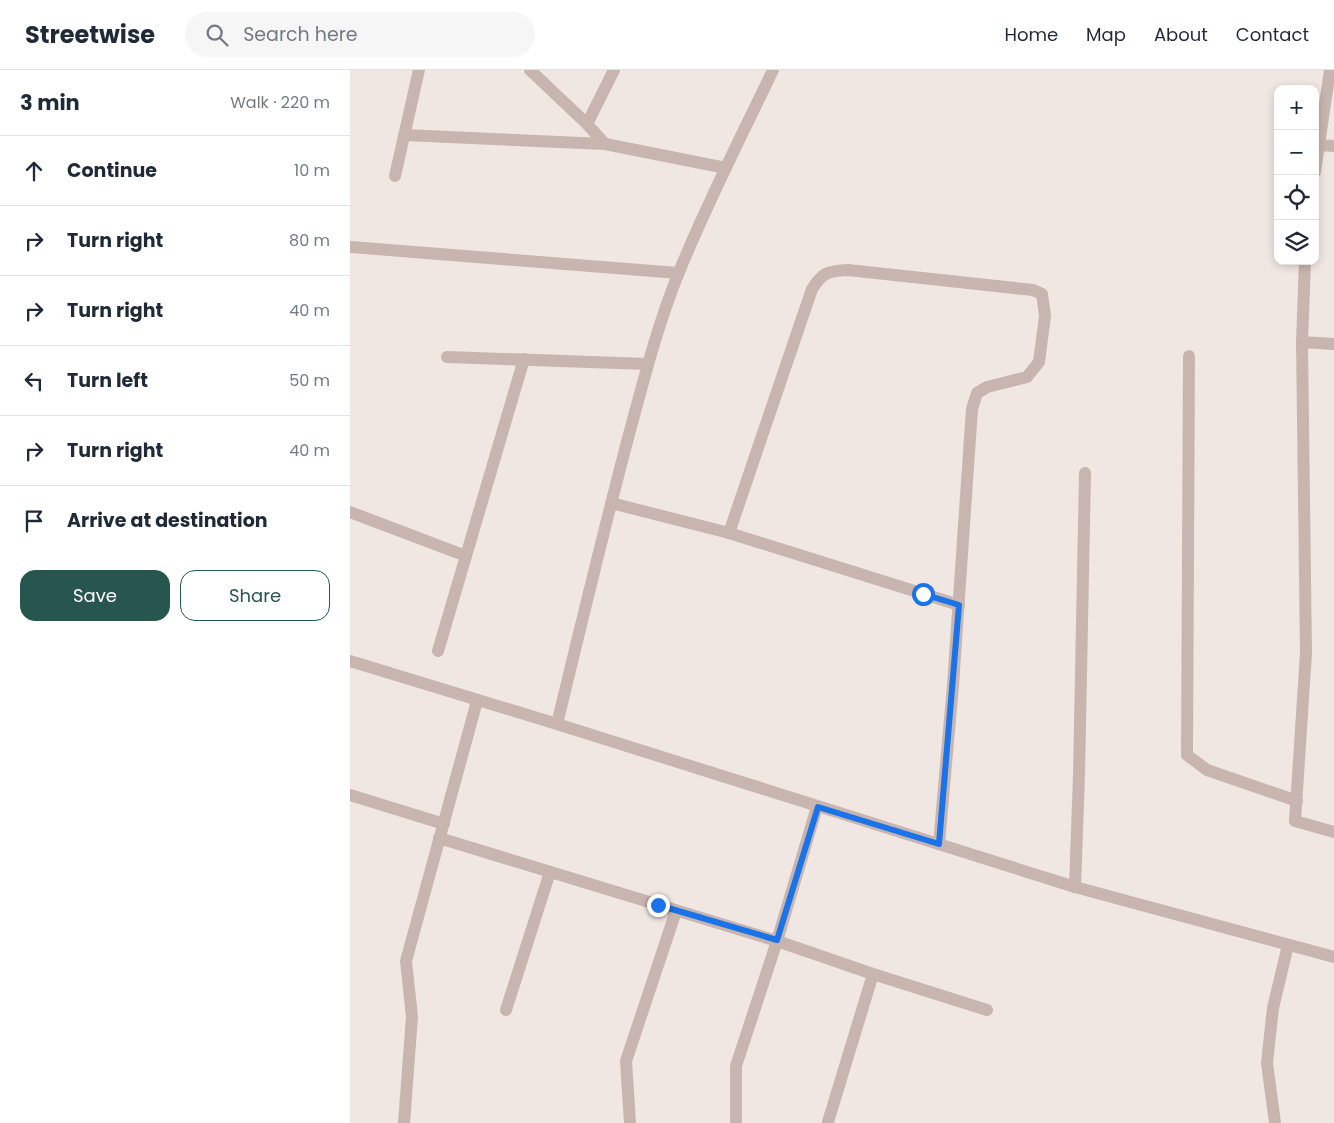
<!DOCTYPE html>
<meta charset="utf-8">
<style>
body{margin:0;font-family:Poppins,sans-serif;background:#f6f6f7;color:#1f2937}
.controls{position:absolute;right:15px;top:15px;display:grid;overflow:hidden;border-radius:10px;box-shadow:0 2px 8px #0003}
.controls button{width:45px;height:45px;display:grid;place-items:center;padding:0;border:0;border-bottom:1px solid #e0e1e3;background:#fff;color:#1f2937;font:25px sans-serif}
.stop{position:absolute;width:15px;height:15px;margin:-11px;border:4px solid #1a73e8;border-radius:50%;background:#fff}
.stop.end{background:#1a73e8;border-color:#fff;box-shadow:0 1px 5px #0008}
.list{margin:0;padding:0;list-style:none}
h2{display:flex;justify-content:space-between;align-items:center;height:65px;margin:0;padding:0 20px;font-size:21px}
h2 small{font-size:16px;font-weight:400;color:#747a83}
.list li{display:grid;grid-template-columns:32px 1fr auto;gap:15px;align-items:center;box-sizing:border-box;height:70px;padding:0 20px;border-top:1px solid #e0e1e3}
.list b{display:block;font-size:19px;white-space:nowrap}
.list em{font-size:16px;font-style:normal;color:#747a83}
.actions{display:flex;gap:10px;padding:15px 20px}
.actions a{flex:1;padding:11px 0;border:1px solid #26564e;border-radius:15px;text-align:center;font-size:18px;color:#26564e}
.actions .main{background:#26564e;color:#fff}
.icon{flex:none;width:28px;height:28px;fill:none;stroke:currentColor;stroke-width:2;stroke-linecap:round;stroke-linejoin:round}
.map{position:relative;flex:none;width:984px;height:1053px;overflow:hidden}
header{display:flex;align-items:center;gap:30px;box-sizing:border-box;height:70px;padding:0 25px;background:#fff;border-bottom:1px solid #e0e1e3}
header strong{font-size:24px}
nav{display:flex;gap:28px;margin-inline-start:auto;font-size:18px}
.search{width:350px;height:45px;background:#f6f6f7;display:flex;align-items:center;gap:12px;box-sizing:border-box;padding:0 18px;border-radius:28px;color:#747a83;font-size:19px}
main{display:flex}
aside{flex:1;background:#fff}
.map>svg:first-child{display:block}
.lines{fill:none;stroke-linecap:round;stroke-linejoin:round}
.street{stroke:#c9b5af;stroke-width:12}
.route{stroke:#1a73e8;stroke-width:6}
</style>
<header>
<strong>Streetwise</strong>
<div class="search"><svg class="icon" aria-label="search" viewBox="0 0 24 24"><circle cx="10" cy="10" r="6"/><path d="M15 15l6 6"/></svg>Search here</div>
<nav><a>Home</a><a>Map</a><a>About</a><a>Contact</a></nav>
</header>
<main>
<aside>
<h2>3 min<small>Walk · 220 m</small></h2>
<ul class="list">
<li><svg class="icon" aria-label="ahead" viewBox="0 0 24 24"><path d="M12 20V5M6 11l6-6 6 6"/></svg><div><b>Continue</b></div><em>10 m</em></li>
<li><svg class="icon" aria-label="right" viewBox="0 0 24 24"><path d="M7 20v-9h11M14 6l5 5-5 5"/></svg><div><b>Turn right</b></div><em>80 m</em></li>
<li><svg class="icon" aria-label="right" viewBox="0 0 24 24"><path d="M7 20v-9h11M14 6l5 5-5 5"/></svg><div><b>Turn right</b></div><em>40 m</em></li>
<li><svg class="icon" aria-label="left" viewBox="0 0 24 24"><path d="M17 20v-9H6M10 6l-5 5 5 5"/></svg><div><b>Turn left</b></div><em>50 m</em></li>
<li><svg class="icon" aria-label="right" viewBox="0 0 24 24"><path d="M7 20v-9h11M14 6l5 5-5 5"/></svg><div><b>Turn right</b></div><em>40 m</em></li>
<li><svg class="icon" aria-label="arrive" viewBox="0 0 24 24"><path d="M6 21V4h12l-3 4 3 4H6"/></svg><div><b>Arrive at destination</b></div></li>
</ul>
<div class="actions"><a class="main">Save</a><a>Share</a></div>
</aside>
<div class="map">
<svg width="984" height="1053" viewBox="0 0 984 1053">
<rect width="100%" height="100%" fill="#f1e7e2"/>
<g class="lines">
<g class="street">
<polyline points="180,0 237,54 255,74"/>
<polyline points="237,54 264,0"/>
<polyline points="54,65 255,74 376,98"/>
<polyline points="969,75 984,76"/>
<polyline points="965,102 980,0"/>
<polyline points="45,106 69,0"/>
<polyline points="1,177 328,203"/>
<polyline points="955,191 952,272 956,583 945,751 984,762"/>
<polyline points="952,272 984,274"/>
<polyline points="839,286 837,685 857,700 947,731"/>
<polyline points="97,287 298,294"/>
<polyline points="261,433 379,463 609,535"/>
<polyline points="0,442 116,486"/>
<path d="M379,463L462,219C473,202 478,201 498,200L683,220L692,224L695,246L689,292L677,307L637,317L627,323L622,339L603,615L589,774"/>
<polyline points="88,581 174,289"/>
<polyline points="0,591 207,654 725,817 984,887"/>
<path d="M207,654C230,559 253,463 278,368C293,313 307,256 329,202C357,133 391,67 423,0"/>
<polyline points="0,725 94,754"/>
<polyline points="89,768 427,871 523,904 637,940"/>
<polyline points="725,817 729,705 735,403"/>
<polyline points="156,940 200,802"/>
<polyline points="478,1052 523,904"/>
<polyline points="54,1053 62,947 56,891 127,631"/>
<polyline points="280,1053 276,991 326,841"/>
<polyline points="386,1053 386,996 427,871 467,737"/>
<polyline points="925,1053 917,993 923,938 938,875"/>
</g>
</g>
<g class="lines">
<polyline class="route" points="308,835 427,870 468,737 589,774 609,535 573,524"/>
</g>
</svg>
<div class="controls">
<button>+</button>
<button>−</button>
<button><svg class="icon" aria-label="locate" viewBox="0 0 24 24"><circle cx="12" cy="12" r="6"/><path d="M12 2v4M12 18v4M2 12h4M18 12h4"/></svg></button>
<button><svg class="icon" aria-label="layers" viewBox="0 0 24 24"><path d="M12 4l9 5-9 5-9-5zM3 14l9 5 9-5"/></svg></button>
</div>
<div class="stop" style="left:573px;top:524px"></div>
<div class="stop end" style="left:308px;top:835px"></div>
</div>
</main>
